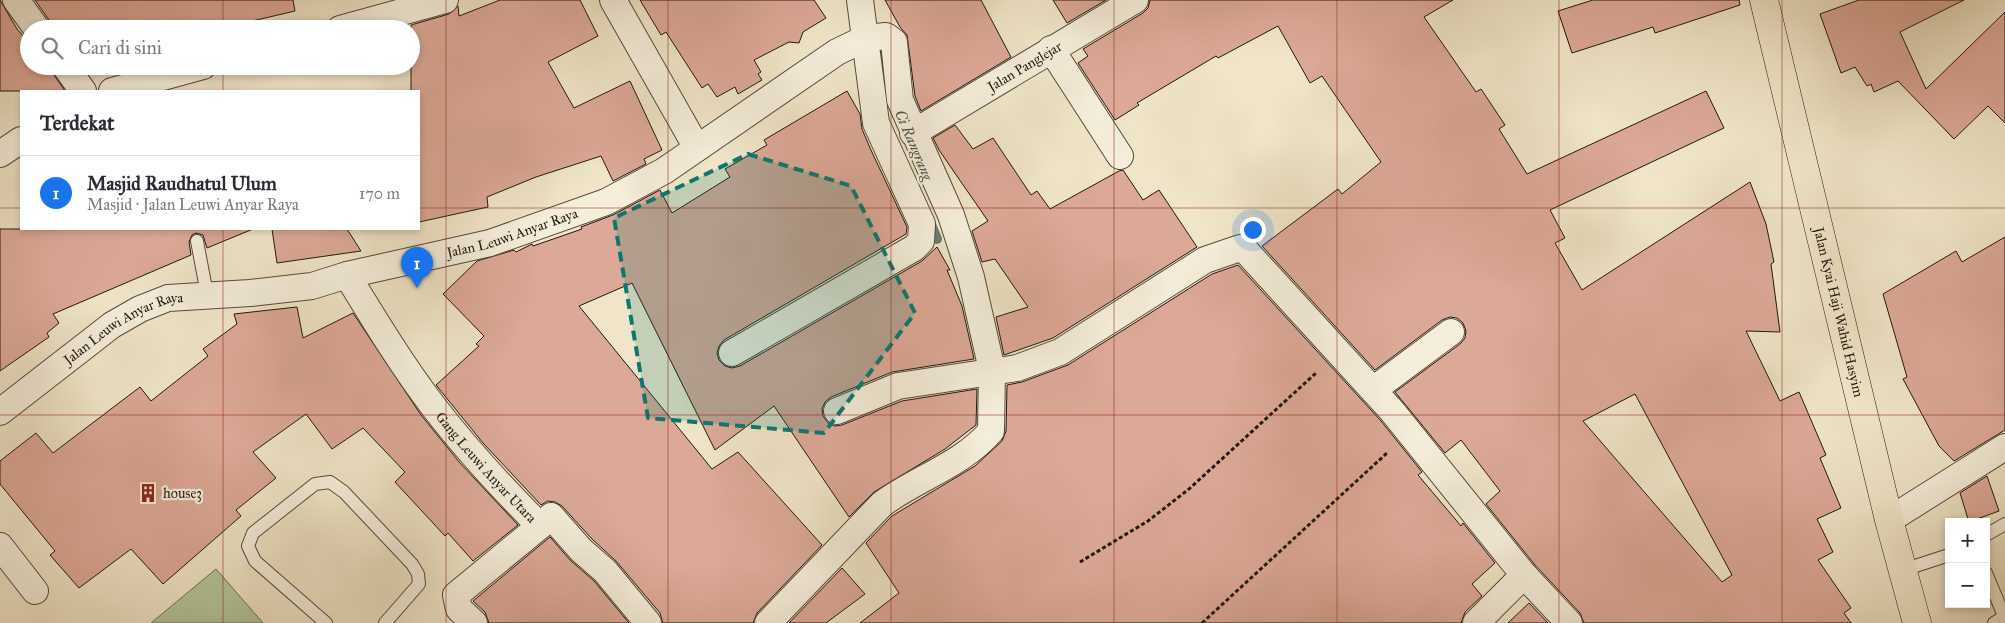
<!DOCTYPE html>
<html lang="id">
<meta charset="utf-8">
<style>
body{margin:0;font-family:"IM FELL Great Primer",serif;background:#f2f2f3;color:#2b2b33}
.controls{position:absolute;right:15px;bottom:15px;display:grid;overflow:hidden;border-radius:0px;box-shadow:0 2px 8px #0003}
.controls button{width:45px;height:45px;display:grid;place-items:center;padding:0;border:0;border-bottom:1px solid #e1e1e2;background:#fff;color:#2b2b33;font:25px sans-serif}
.you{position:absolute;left:1252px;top:229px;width:18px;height:18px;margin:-12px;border:4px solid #fff;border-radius:50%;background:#1a73e8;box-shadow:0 0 0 8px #1a73e833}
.badge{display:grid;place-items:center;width:32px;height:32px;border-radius:50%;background:#1a73e8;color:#fff;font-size:16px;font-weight:700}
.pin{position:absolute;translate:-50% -41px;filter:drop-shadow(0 1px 2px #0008)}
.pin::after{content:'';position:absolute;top:26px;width:18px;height:15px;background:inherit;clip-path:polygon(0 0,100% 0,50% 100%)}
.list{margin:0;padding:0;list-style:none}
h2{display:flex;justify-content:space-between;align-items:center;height:65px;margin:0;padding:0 20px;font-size:21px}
h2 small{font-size:16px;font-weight:400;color:#7c7c81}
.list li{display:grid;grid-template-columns:32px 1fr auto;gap:15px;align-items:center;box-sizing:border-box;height:75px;padding:0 20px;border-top:1px solid #e1e1e2}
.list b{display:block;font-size:19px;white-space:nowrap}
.list p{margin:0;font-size:16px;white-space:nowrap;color:#7c7c81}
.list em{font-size:16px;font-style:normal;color:#7c7c81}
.icon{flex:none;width:28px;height:28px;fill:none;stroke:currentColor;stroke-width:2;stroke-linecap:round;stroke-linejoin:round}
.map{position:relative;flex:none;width:2005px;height:623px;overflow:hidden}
.search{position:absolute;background:#fff;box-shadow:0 2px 8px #0003;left:20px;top:20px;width:400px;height:55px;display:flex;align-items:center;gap:12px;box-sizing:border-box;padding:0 18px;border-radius:28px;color:#7c7c81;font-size:19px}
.panel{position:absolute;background:#fff;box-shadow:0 2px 8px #0003;left:20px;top:90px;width:400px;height:140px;border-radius:0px}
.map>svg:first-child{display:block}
.green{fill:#b4c69a;stroke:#6a6e55}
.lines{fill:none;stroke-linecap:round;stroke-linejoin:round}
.stream{stroke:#6a7c73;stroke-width:10}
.building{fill:#dca897;stroke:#211710;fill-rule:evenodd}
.service-casing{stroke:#554a3e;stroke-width:14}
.minor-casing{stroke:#554a3e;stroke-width:28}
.primary-casing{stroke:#211710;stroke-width:29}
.path{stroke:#211710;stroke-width:3;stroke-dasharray:4 2.5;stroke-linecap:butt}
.service{stroke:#f5eedb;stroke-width:12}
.minor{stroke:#f5eedb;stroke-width:26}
.primary{stroke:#f0e5c8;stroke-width:28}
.marked{fill:#0f766e;fill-opacity:0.2;stroke:#0f766e;stroke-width:4;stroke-dasharray:10 6;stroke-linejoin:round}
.grid{fill:none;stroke:#8f2418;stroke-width:1;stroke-opacity:0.55}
.labels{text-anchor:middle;stroke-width:4.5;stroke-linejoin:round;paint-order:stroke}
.street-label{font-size:14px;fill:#211710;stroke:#f5eedb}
.poi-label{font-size:14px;fill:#211710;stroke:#f5eedb;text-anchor:start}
.water-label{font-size:15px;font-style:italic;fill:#4b524a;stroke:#f5eedb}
</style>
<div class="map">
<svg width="2005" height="623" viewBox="0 0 2005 623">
<rect width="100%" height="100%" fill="#f0e5c8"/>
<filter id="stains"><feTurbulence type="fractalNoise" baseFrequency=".004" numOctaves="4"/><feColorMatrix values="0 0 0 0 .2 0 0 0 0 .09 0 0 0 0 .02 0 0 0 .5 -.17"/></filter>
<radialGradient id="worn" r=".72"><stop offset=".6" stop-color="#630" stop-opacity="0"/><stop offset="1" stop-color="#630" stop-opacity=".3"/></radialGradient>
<polygon class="green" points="216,569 263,623 151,623"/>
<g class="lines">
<g class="stream">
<polyline points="877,37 880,48 881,69"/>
<polyline points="930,222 937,239"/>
</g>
</g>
<g class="building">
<polygon points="0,0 17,29 29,43 29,66 48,66 65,91 0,91"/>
<polygon points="35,0 293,0 295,11 218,29 52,29 49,20"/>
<polygon points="500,0 580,0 598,36 548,62 574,108 630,81 662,150 644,159 646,164 613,181 601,156 536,177 487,197 488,207 419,222 419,91 411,91 411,25 449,14 458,6 459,16"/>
<polygon points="640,0 814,0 826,18 803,32 799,43 789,42 754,60 761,72 758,74 762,80 738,94 735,87 717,97 708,84 702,88 666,32 661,35"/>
<polygon points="885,0 981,0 1011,57 921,111 915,96 907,35 900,27"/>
<polygon points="1053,0 1106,0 1067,23"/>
<path d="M1150,0H1453L1424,17L1476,92L1481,89L1505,125L1499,129L1527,174L1706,91L1724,128L1550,210L1565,238L1555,243L1582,290L1750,182L1766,224L1774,262L1771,264L1780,332L1746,331L1780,401L1799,392L1826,455L1820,458L1841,508L1817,519L1833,552L1818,560L1851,608L1844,613L1851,623H1584L1580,613L1535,565L1486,504L1500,491L1461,440L1445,453L1395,392L1460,344L1465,338L1466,331L1463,323L1457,318L1450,317L1442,320L1375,370L1262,246L1338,189L1342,194L1381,162L1322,76L1310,83L1278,26L1218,58L1216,56L1137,103L1139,105L1115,120L1078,63L1088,56L1083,49L1143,13L1148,8ZM1635,394L1732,575L1722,582L1583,421Z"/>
<polygon points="1593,0 1739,0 1740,5 1655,33 1653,27 1572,53 1558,11"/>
<polygon points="1859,0 1964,0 1900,32 1926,89 2005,12 2005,123 1988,106 1954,139 1898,81 1874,92 1871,84 1867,86 1855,67 1841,73 1820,14"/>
<polygon points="847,91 860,114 862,129 870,148 907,227 906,234 724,340 719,346 717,353 719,360 725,366 732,368 740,366 922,261 937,247 950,270 947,270 962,306 974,359 892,372 831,397 825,402 822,409 823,416 828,423 835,426 842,425 902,401 977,389 976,425 945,449 874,492 849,517 774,406 715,450 632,283 579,306 712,469 738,452 822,545 757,613 753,623 663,623 660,613 616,561 592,539 562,506 555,502 548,501 541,505 483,443 436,385 479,346 476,344 484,336 443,294 477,261 514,250 516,252 532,244 533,246 582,229 581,227 613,215 660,190 672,213 730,177 725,169 767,145 764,140"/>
<polygon points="955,125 973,149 993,138 1031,195 1037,191 1050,209 1119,171 1123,170 1143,200 1159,190 1197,247 1053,338 1004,355 996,317 1028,307 995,259 982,262 972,231 988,221 939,150 933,138"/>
<polygon points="0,229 253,229 207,248 203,235 196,233 192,235 189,242 191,255 53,314 59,323 47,333 49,337 0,371"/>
<polygon points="272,229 347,229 361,251 277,263"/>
<polygon points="2005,237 2005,430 1954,461 1939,446 1903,379 1907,377 1883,294 1956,251 1962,262"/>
<polygon points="1238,265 1381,421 1422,472 1418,475 1461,526 1463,523 1495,563 1472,584 1482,596 1465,612 1461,623 860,623 899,593 866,543 892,516 975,466 1002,441 1006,431 1007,385 1022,382 1068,365 1212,274"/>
<polygon points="297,307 303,338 353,313 421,415 460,463 518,525 473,561 448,533 445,536 395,482 405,472 363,428 332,449 306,414 253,452 276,478 236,510 241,516 163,584 131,549 79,588 50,555 55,551 0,484 0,461 36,433 53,453 140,387 151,401 208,356 203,349 237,324 234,314"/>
<polygon points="1987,476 1999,511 1969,522 1960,493"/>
<polygon points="550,537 570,560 594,581 629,623 489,623 485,612 473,601"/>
<polygon points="842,568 865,594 826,623 789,623"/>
<polygon points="1529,603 1548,623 1508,623"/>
</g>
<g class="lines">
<g class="service-casing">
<g id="service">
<polyline points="197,241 207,294"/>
<polyline points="1986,535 2005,524"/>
<polyline points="1903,570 1949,555"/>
<polyline points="1986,573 2004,616"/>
<polyline points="326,623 255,561 248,546 253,533 315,484 330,482 344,492 412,564 418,574 419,584 385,623"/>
<polyline points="1994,623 2005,616"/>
</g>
</g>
<g class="minor-casing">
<g id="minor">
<polyline points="16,0 37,29"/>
<polyline points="613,0 697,148"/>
<polyline points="340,29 445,0"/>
<polyline points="1051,49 1120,156"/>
<polyline points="65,66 83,91"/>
<polyline points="112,91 203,66"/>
<path id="s1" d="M913,133L1135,0"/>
<polyline points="0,154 21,140"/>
<path id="s2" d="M347,275C374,319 401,364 433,406C466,449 502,488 540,526L551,516L581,550L605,571L648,623"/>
<polyline points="732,353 914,248 921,241 922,224 876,123 860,0"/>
<polyline points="1373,390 1451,332"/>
<polyline points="837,411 898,386 1017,368 1060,352 1205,260 1240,248 1245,250 1392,411 1524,575 1569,623"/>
<path id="s3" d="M0,412L112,325L140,309L168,298L250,293L312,286L347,275L490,243L606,202L664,171L837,52L866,38L886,36L894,42L900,100L951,215L971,277L992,370L991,431C962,465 917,478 882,504L768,623"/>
<polyline points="1889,520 2005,447"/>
<polyline points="0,546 35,591"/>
<polyline points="474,623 459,609 456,595 540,526"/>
<polyline points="1476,623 1524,575"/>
</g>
</g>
<g class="primary-casing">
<g id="primary">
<path id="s4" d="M1764,0L1889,520L1917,623"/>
</g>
</g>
<g class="path">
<polyline points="1080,562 1148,521 1189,489 1316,373"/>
<polyline points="1202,623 1387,453"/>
</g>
<use href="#service" class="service"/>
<use href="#minor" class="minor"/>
<use href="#primary" class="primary"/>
</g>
<path class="marked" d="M748,154L851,186L915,313L824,433L648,418L614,218Z"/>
<path class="grid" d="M223,0V29M446,0V623M668,0V623M891,0V623M1114,0V623M1337,0V623M1559,0V623M1782,0V623M223,66V91M0,208H21M419,208H2005M223,229V623M0,415H2005"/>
<defs>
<g id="building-bare" transform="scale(1.5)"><path d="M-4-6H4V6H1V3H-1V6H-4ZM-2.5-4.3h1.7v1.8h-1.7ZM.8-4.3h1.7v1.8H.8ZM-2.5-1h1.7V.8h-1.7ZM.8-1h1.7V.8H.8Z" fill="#8f2418" stroke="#f5eedb" stroke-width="2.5" paint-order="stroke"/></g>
</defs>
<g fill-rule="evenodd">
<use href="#building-bare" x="148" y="493"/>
</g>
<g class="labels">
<g class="street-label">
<text dy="5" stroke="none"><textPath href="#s1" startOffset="130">Jalan Panglejar</textPath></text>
<text dy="5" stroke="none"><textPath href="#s3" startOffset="556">Jalan Leuwi Anyar Raya</textPath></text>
<text dy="5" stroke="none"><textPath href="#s4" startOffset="321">Jalan Kyai Haji Wahid Hasyim</textPath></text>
<text dy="5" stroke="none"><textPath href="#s3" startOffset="151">Jalan Leuwi Anyar Raya</textPath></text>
<text dy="5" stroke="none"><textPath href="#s2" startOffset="238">Gang Leuwi Anyar Utara</textPath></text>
</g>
<g class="poi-label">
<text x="163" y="498">house3</text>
</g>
<g class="water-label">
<text transform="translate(914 145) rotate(67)" y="5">Ci Rangrang</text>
</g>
</g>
<rect width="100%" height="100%" filter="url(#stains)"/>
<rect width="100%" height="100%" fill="url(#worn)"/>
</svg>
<div class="controls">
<button>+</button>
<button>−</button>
</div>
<div class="you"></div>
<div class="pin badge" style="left:417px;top:288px">1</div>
<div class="search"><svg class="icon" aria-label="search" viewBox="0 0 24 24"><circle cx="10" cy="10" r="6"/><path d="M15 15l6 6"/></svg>Cari di sini</div>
<section class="panel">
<h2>Terdekat<small></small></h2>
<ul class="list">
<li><span class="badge">1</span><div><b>Masjid Raudhatul Ulum</b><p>Masjid · Jalan Leuwi Anyar Raya</p></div><em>170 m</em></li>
</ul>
</section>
</div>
